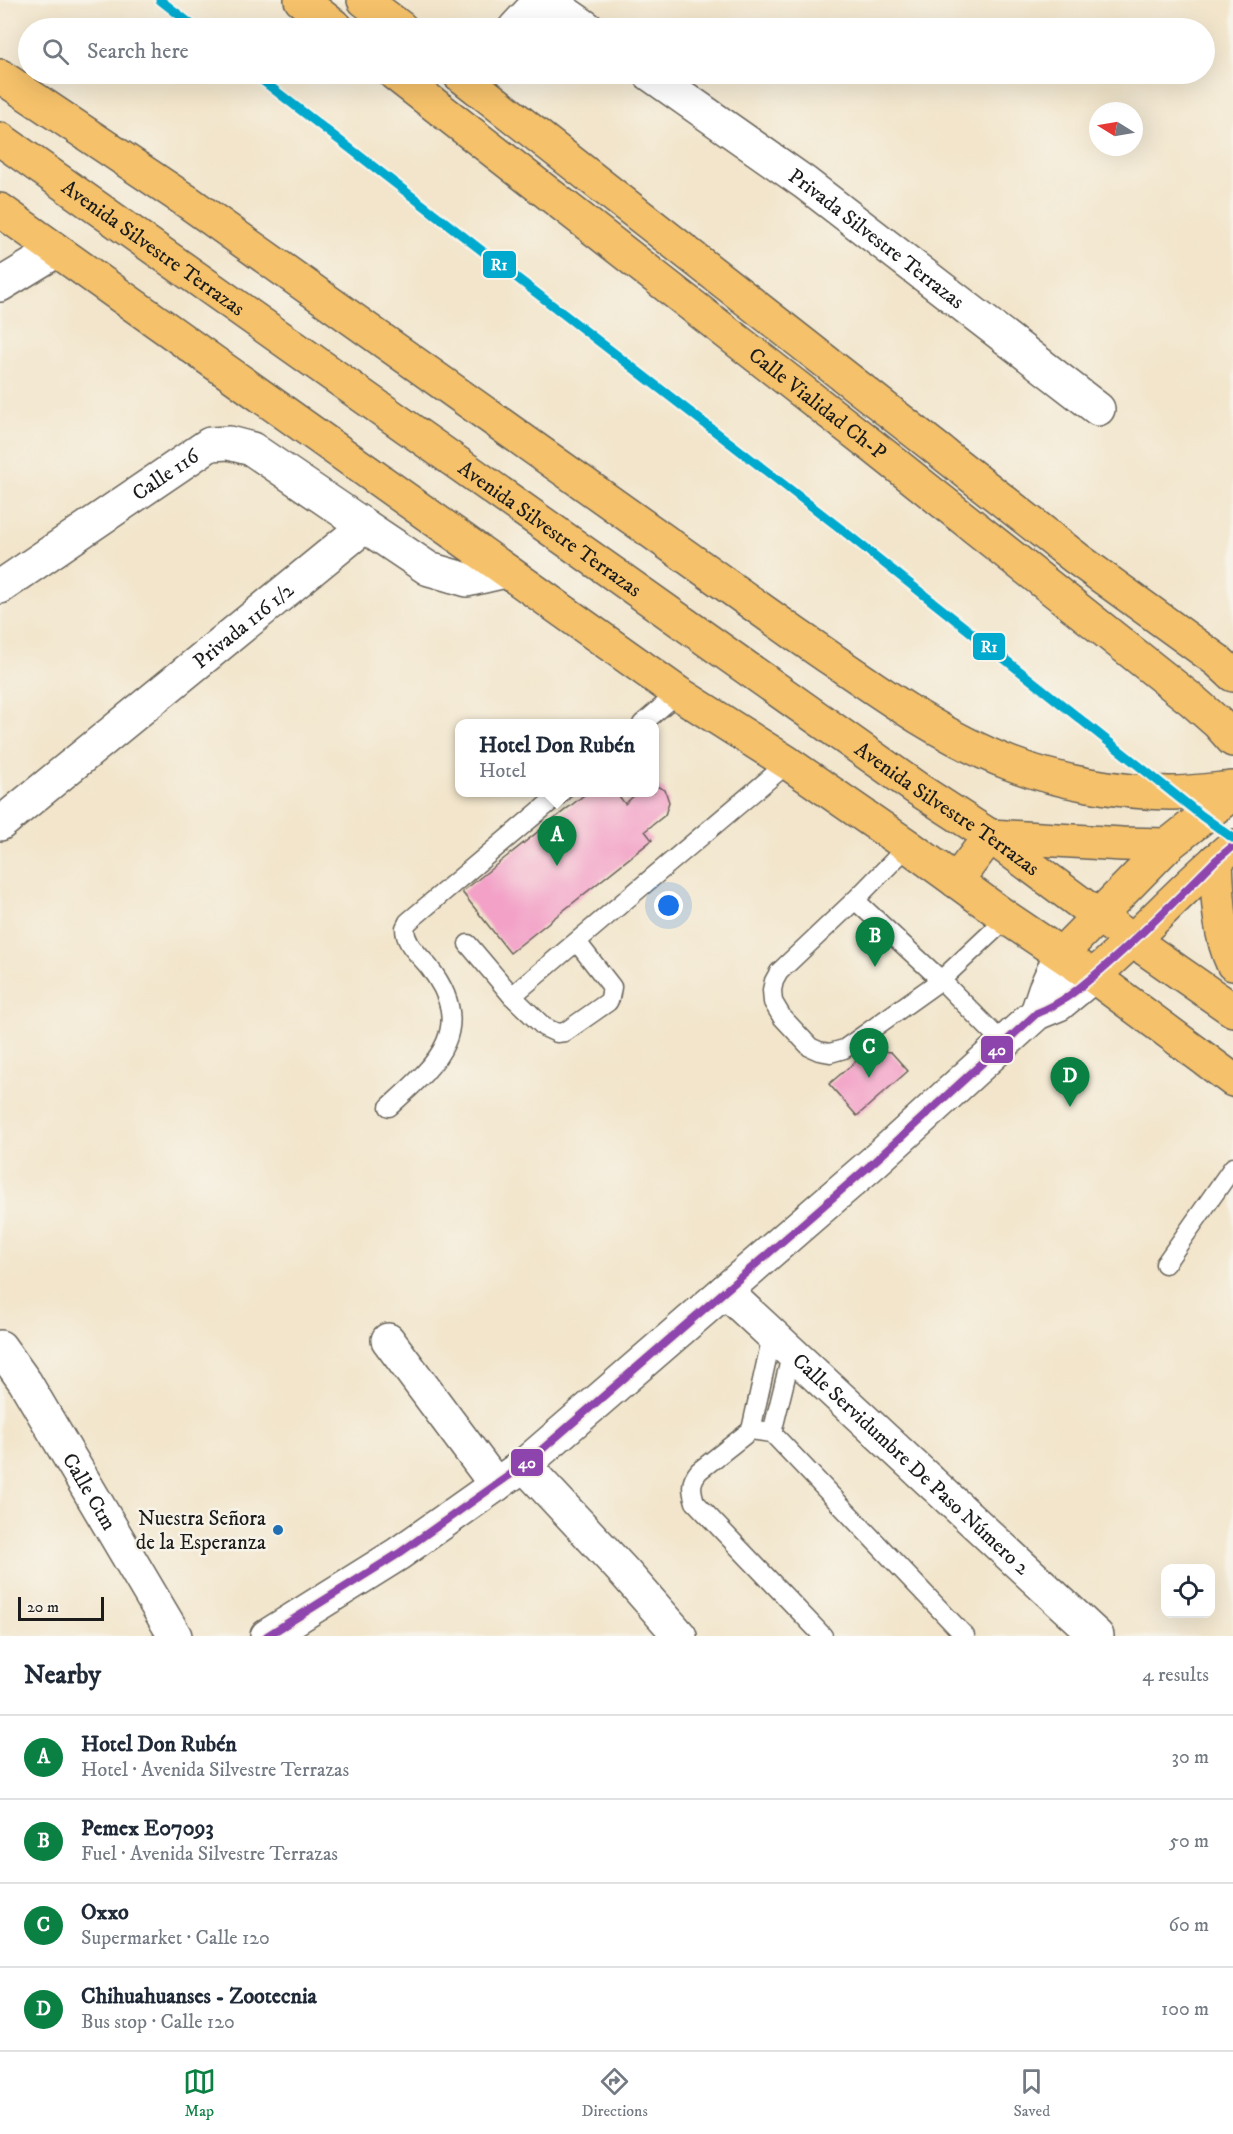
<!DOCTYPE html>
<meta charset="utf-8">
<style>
body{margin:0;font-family:"IM FELL DW Pica",serif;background:#f2f2f3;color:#1f2937}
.controls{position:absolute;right:18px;bottom:18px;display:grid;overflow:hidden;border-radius:12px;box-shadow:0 6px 24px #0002}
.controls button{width:54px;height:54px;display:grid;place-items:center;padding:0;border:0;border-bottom:2px solid #e0e1e3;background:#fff;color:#1f2937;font:30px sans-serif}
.compass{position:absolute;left:1089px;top:102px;width:54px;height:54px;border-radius:50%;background:#fff;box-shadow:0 6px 24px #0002;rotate:281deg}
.scale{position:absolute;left:18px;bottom:15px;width:86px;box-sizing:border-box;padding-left:6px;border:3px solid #1c1c1c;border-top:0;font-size:16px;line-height:21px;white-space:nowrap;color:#1c1c1c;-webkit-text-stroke:4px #f7f3e8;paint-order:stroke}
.you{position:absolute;left:669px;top:906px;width:21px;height:21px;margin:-15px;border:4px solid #fff;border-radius:50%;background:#1a73e8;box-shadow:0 0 0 9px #1a73e833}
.badge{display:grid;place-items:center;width:39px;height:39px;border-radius:50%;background:#0b8043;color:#fff;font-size:20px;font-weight:700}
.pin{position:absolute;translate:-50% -50px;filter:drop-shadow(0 2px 3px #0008)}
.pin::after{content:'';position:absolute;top:32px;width:21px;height:18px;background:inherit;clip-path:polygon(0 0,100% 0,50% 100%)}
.popup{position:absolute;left:455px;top:719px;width:204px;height:78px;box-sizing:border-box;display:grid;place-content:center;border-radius:12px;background:#fff;filter:drop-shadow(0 2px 4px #0005);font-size:20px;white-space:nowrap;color:#747a83}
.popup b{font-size:22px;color:#1f2937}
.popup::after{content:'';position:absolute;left:50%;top:100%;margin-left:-12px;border:12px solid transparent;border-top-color:#fff}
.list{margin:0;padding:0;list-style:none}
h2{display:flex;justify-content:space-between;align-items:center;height:78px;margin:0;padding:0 24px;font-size:26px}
h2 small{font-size:20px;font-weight:400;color:#747a83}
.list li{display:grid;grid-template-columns:39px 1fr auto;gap:18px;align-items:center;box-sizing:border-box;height:84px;padding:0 24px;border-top:2px solid #e0e1e3}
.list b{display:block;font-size:22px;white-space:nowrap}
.list p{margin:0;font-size:20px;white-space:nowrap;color:#747a83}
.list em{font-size:20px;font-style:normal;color:#747a83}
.icon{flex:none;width:33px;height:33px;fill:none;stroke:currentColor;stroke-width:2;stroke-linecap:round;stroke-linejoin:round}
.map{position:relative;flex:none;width:1233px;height:1636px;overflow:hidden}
.search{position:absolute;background:#fff;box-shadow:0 6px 24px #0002;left:18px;right:18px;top:18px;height:66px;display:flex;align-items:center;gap:15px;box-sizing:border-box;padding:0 21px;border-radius:33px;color:#747a83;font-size:22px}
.sheet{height:414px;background:#fff}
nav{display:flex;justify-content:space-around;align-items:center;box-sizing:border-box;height:84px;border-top:2px solid #e0e1e3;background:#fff;font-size:16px;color:#747a83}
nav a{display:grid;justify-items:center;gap:3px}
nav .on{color:#0b8043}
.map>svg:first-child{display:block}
.building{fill:#f3a1c7}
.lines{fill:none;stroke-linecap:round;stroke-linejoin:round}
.service-casing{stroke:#676259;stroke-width:21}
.minor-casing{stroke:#676259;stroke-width:36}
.tertiary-casing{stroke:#676259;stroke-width:36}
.primary-casing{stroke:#676259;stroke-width:36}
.trunk-casing{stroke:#676259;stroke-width:36}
.service{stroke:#fff;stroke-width:18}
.minor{stroke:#fff;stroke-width:33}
.tertiary{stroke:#fff;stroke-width:33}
.primary{stroke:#f5c16b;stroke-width:33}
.trunk{stroke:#f5c16b;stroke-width:33}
.bus-1-casing{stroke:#f7f3e8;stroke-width:12}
.bus-1{stroke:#8e44ad;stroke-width:8}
.rail-1-casing{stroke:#f7f3e8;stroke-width:14}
.rail-1{stroke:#00a9ce;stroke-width:9}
.poi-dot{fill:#1f6fb2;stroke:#f7f3e8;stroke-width:2}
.labels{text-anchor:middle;stroke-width:5;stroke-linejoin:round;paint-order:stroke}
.street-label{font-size:21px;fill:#1c1c1c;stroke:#f7f3e8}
.poi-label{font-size:21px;fill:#1c1c1c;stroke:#f7f3e8;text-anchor:end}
.line-badge{stroke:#f7f3e8;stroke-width:2}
.badge-label{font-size:16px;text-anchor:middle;font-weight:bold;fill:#fff}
</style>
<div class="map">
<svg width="1233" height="1636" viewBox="0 0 1233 1636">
<rect width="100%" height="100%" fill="#f7f3e8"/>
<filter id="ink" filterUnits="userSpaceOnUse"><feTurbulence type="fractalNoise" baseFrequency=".0167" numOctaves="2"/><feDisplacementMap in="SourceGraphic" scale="12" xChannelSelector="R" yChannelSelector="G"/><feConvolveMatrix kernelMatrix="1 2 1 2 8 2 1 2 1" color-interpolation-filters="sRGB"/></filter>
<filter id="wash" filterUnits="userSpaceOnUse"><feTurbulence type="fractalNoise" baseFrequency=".008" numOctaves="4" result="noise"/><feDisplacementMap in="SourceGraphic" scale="24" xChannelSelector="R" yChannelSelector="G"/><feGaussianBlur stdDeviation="1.35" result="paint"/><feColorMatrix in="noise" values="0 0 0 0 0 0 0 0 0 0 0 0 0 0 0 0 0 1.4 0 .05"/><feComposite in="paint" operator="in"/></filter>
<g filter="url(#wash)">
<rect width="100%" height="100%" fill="#f2e5cb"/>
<g id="blocks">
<g class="building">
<polygon points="654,785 665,790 669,802 665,815 645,831 652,840 510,953 462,892 588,792 616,792 625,804 638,792 654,792"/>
<polygon points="869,1050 891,1052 908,1071 857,1116 829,1084"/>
</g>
</g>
</g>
<g filter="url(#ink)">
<use href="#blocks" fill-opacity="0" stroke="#676259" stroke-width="1.5"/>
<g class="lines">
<g class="service-casing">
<g id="service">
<polyline points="642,724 678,693"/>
<polyline points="908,846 855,900 779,972 774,981 772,990 773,1002 782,1017 810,1047 819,1051 830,1053 844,1049 941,980 1004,1044"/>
<polyline points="855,900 941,980 1007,918"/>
<polyline points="468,944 512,996 544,1027 557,1033 565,1032 608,1002 610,998 612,987 577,942"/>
<polyline points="512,996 788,763"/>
<path d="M389,1107C435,1065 478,1030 429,967C419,954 405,945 405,928L408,922L562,792"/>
<polyline points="1165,1264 1233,1167"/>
<path d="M772,1336L751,1430L699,1471C690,1482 691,1489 695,1502L823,1636"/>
<polyline points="751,1430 772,1433 965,1636"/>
<polyline points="772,1433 792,1352"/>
</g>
</g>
<g class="minor-casing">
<g id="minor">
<polyline points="547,0 587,28"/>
<polyline points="515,28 541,0"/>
<path id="s1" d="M650,74L805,183L1098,409"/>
<polyline points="0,285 56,251"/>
<path id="s2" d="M0,824L365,526L429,569L467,580L506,571"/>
<polyline points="1037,1013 1045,989 1061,954"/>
<path id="s3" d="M725,1291L1097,1636"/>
<polyline points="388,1340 496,1485"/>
<path id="s4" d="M0,1347L25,1382L175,1636"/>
<polyline points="524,1465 625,1573 680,1636"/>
<polyline points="267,1636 398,1554 524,1465 875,1161 1037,1013 1059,1004 1093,976"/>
</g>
</g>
<g class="tertiary-casing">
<g id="tertiary">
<path id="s5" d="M0,587L210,444L229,443L252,449L365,526"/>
</g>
</g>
<g class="primary-casing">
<g id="primary">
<polyline points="301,0 337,28"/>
<polyline points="364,0 401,28"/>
<path id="s6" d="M395,74L875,448L1193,701L1218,723L1233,740"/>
<polyline points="459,74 1076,558 1218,661 1233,675"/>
</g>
</g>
<g class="trunk-casing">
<g id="trunk">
<path d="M0,76L188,202L798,636C863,680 935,735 1009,763C1058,782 1116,792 1169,793C1190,793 1212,790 1233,788"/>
<path id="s7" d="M0,139L919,790L990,836L1098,916L1233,1010"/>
<polyline points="0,210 678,693 788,763 908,846 1007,918 1093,976 1233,1080"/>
<path d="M1216,860C1218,895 1218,932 1233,964"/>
<polyline points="956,881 990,836 1122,844 1168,845"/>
<polyline points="1061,954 1168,845 1233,793"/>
<path d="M1093,976C1142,935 1183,886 1233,846"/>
</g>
</g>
<use href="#service" class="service"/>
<use href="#minor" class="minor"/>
<use href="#tertiary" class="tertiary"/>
<use href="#primary" class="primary"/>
<use href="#trunk" class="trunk"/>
<g class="bus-1-casing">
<path id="bus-1" d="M267,1636L398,1554L524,1465L875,1161L1037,1013C1063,1003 1081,987 1102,969C1142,935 1179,897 1216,860L1233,846"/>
</g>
<use href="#bus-1" class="bus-1"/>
<g class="rail-1-casing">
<g id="rail-1">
<polyline points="160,0 196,28"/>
<polyline points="254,74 841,529 1202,816 1233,838"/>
</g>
</g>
<use href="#rail-1" class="rail-1"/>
</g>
</g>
<circle class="poi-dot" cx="278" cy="1530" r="6"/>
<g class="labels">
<g class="street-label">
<text dy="7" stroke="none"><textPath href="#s1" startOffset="280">Privada Silvestre Terrazas</textPath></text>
<text dy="7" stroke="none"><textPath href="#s7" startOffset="188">Avenida Silvestre Terrazas</textPath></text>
<text dy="7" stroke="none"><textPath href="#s6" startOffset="536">Calle Vialidad Ch-P</textPath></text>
<text dy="7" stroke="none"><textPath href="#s5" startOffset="200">Calle 116</textPath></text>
<text dy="7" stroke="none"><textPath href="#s7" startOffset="674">Avenida Silvestre Terrazas</textPath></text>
<text dy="7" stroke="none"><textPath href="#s2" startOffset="314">Privada 116 1/2</textPath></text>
<text dy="7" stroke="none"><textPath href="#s7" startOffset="1160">Avenida Silvestre Terrazas</textPath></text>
<text dy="7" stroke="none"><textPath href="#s3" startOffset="254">Calle Servidumbre De Paso Número 2</textPath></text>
<text dy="7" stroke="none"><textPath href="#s4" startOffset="170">Calle Ctm</textPath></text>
</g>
<g class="poi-label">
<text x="266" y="1525">Nuestra Señora<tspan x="266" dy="24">de la Esperanza</tspan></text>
</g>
</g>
<g class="line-badge">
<rect x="482" y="250" width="35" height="29" rx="6" fill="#00a9ce"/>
<rect x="972" y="632" width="34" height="29" rx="6" fill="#00a9ce"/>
<rect x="980" y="1035" width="34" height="29" rx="6" fill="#8e44ad"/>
<rect x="510" y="1448" width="34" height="29" rx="6" fill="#8e44ad"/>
</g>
<g class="badge-label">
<text x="499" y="270">R1</text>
<text x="989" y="652">R1</text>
<text x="997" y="1055">40</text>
<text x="527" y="1468">40</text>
</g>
</svg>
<div class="controls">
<button><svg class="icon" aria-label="locate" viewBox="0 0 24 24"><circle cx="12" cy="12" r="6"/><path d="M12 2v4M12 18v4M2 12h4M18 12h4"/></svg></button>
</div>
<svg class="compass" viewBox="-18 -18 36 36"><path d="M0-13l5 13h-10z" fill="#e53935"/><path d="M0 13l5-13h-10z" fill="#747a83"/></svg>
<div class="scale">20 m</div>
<div class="you"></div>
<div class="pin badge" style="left:557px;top:866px">A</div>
<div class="popup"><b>Hotel Don Rubén</b>Hotel</div>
<div class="pin badge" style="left:875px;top:967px">B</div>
<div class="pin badge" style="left:869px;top:1078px">C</div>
<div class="pin badge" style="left:1070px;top:1107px">D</div>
<div class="search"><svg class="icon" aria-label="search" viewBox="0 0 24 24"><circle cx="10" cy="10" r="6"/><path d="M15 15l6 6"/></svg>Search here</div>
</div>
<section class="sheet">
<h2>Nearby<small>4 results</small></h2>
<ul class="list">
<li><span class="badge">A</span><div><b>Hotel Don Rubén</b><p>Hotel · Avenida Silvestre Terrazas</p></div><em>30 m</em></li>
<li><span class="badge">B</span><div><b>Pemex E07093</b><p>Fuel · Avenida Silvestre Terrazas</p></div><em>50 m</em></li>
<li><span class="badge">C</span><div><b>Oxxo</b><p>Supermarket · Calle 120</p></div><em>60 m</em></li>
<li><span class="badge">D</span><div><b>Chihuahuanses - Zootecnia</b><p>Bus stop · Calle 120</p></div><em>100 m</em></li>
</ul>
</section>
<nav>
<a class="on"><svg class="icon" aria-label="map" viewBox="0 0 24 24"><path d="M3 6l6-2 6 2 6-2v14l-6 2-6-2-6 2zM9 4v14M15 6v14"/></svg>Map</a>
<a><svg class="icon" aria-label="directions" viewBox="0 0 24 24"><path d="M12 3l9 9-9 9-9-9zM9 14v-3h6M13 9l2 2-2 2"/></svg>Directions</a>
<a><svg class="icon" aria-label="saved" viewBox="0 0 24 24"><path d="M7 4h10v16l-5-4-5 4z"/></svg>Saved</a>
</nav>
